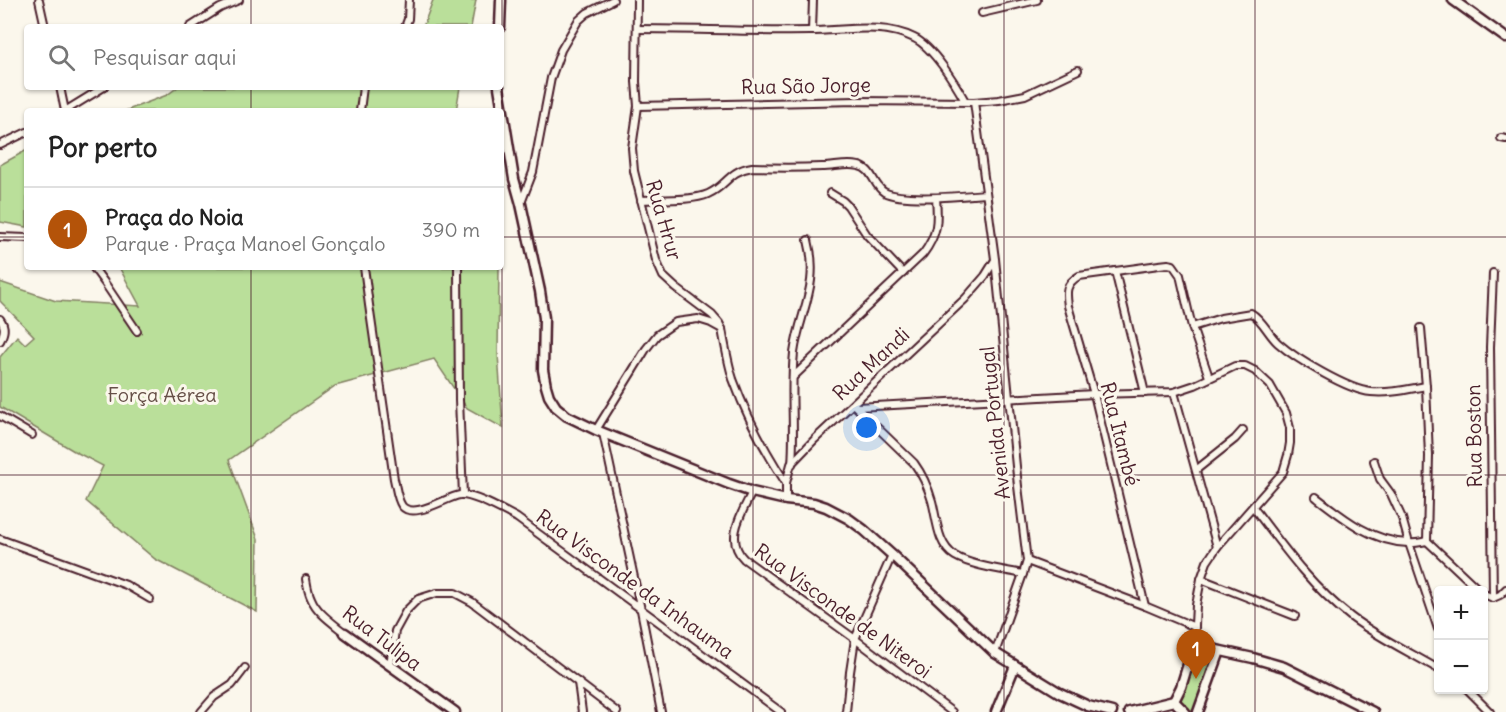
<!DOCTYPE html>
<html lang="pt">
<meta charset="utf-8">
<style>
body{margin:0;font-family:Delius,sans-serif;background:#f2f2f2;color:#222}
.controls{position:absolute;right:18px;bottom:18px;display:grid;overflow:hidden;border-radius:6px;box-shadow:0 2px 4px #0004}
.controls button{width:54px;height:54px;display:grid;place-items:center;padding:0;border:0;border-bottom:2px solid #e0e0e0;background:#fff;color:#222;font:30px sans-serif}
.you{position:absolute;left:867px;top:428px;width:21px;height:21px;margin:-15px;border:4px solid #fff;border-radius:50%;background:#1a73e8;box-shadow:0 0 0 9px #1a73e833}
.badge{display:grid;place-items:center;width:39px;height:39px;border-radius:50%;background:#b45309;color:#fff;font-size:20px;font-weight:700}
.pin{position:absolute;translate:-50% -50px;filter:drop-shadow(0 2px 3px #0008)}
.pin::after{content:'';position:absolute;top:32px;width:21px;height:18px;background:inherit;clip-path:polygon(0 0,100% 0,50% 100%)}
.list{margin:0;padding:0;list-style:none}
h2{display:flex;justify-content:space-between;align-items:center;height:78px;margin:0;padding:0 24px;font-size:26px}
h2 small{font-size:20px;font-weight:400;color:#767676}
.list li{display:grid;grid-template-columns:39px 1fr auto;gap:18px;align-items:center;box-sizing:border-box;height:84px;padding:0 24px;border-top:2px solid #e0e0e0}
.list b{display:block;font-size:22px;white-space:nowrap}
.list p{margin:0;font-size:20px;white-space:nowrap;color:#767676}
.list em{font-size:20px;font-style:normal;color:#767676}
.icon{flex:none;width:33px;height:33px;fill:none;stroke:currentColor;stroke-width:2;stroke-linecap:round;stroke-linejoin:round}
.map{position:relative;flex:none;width:1506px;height:712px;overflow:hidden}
.search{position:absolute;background:#fff;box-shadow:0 2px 4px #0004;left:24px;top:24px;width:480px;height:66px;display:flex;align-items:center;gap:15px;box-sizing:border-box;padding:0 21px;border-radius:6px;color:#767676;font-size:22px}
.panel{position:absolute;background:#fff;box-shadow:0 2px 4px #0004;left:24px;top:108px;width:480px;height:162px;border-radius:6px}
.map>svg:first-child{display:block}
.green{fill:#badf9a;stroke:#827f62;stroke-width:1.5}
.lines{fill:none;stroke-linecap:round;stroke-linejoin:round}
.minor-casing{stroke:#4a1f2b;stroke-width:10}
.secondary-casing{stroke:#4a1f2b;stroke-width:13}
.minor{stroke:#fbf7ec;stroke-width:6}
.secondary{stroke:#fbf7ec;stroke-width:8}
.grid{fill:none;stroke:#4a1f2b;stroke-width:1.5;stroke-opacity:0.55}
.labels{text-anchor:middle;stroke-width:6;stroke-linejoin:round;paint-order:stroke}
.street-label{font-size:20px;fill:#4a1f2b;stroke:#fbf7ec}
.park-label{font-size:20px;fill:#664f47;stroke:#fbf7ec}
</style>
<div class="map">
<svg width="1506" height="712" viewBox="0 0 1506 712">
<rect width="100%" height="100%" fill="#fbf7ec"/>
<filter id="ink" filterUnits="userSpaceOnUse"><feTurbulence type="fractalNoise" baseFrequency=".0167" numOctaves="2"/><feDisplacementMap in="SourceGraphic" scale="12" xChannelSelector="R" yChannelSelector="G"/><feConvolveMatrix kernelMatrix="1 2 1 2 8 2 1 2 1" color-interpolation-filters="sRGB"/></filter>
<g filter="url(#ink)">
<g class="green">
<polygon points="433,0 476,0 471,27 423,27"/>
<polygon points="178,87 460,87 456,111 125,111 167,95"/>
<polygon points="27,150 27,227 0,222 0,165"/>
<polygon points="119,267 499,267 498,354 503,428 467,408 434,359 335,386 229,460 258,539 257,612 155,559 86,501 103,466 74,451 0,407 0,357 17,336 25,344 34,336 0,301 0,282 56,301 140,306"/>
<polygon points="1198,652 1214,658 1194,712 1191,712 1178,699"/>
</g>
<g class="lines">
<g class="minor-casing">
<g id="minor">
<polyline points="39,0 45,27"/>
<path d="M637,0L636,82L638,106L632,148L634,171L656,260L663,276L676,288L712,315L719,323L722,329C725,346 728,363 733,379C746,415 765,451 786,483"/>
<polyline points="982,13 1037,0"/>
<polyline points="190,27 220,8 239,0"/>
<polyline points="405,27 408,19 409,0"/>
<path d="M637,29C694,29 752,32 810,31C844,31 882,22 914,38C933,47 955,83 965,101"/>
<polyline points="812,31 813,0"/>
<polyline points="60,87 65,111 104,87"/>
<polyline points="974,102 995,259 1018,486 1027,561 1023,574 995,653"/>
<polyline points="638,106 857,101 974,102 999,100 1025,95 1078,70"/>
<polyline points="360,111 363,87"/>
<polyline points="1501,138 1506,139"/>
<polyline points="0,145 27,132"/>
<polyline points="830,193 843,201 848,206 867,235 903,273"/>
<path d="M641,200C658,199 693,201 708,194C727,186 728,171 752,167C776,168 799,168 822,167C834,167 847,163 859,166C873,169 873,185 884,192C903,202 963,196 986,194"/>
<polyline points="521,203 533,172 551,78 561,50 578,21 587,13 613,0"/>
<polyline points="0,237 27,238"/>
<polyline points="93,267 104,282 137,331"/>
<path d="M364,267L369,305L394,479C396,487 397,499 402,506C414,520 446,497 460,495C474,494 504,511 517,518L781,712"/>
<polyline points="458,267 459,400 463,495"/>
<polyline points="1115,271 1145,393"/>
<polyline points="1493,273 1490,347 1493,598"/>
<path d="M0,319C6,327 4,333 0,341"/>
<path d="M1192,327L1221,318L1251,313C1263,320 1268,334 1278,343C1296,359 1348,390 1371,392C1389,394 1409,389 1426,386"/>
<polyline points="1421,328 1426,386 1429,456 1427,541"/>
<path d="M793,377L923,254C938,234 938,221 936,198"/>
<polyline points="1174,392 1217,547"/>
<path d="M855,406L914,463C922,474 928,487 932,501C937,519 937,545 955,556C972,566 1004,570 1023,574"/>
<polyline points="857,407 1094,394 1174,392 1195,385 1235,366 1245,366 1255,371 1270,385 1286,413 1290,428 1290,443 1288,455 1283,472 1217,547 1207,562 1201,579 1196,605 1194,645"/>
<polyline points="0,416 32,435"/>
<polyline points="596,430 646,349 657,335 676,322 698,319 711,323 722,329"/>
<polyline points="603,433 641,610 661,712"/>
<polyline points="1374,461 1380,479 1391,494 1402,518 1409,543 1438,629"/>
<path d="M792,464C795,427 790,390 794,353C800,310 820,286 808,240"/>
<polyline points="1196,470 1235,439 1243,430"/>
<path d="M752,492C742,513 724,539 744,559L855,639L952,712"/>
<path d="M1316,497C1343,518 1373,542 1408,543C1415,544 1421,542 1427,541"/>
<polyline points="786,500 786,483 791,464 815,439 965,299 985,276 995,260"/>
<path d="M1253,507C1284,548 1310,585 1351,617C1376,636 1411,653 1438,669"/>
<polyline points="0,539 126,585 150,599"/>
<polyline points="1427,541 1479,590"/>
<polyline points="1027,561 1145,606 1195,627"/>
<path d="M306,579C307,585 308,592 311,598C317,613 333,623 345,633"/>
<polyline points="1201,579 1295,616"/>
<polyline points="1484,594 1493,598 1500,595 1506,589"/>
<path d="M1145,606L1094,394L1068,306C1066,292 1065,284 1079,276L1159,265L1168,264L1173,265L1180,275L1192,327L1209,377"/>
<polyline points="390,665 395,631 406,611 418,599 437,593 455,593 472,602 617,712"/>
<polyline points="578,682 582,712"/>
<polyline points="1468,690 1490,712"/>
<polyline points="201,712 214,697 232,685 245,668"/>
<polyline points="846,712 850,672 855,639 892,555"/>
</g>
</g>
<g class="secondary-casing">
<g id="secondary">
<polyline points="1453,0 1506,38"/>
<polyline points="500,27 501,0"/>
<polyline points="499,87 514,179 521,204 540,291 544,318 543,370 546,386 549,396 556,407 567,416 596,430 729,484 752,492 786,500 814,503 826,507 849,519 864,530 892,555 995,653 1060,693 1088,706 1112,712"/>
<polyline points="345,633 455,712"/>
<polyline points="1174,701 1181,687 1194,645 1253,658 1284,667 1373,712"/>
<polyline points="1174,701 1185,712"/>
<polyline points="996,712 1015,666"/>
<polyline points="1129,712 1174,701"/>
<polyline points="1198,712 1220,651"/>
</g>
</g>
<use href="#minor" class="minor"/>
<use href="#secondary" class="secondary"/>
</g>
</g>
<path class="grid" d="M251,0V27M502,0V712M753,0V712M1004,0V712M1255,0V712M251,87V111M0,237H27M501,237H1506M251,267V712M0,475H1506"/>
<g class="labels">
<g class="street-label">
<text transform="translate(806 86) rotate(-1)" y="7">Rua São Jorge</text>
<text transform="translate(664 220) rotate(74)" y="7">Rua Hrur</text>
<text transform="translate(871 364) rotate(-43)" y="7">Rua Mandi</text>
<text transform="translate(995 423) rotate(-96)" y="7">Avenida Portugal</text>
<text transform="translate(1120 434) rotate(76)" y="7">Rua Itambé</text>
<text transform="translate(1474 436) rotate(-91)" y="7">Rua Boston</text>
<text transform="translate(635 584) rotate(36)" y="7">Rua Visconde da Inhauma</text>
<text transform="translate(843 611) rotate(36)" y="7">Rua Visconde de Niteroi</text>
<text transform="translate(382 638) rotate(37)" y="7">Rua Tulipa</text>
</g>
<g class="park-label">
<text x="162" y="402">Força Aérea</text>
</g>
</g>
</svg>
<div class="controls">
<button>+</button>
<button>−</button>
</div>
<div class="you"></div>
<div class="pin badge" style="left:1196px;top:679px">1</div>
<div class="search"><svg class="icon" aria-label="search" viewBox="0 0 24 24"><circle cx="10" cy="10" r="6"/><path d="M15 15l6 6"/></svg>Pesquisar aqui</div>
<section class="panel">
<h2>Por perto<small></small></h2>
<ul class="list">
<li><span class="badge">1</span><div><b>Praça do Noia</b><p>Parque · Praça Manoel Gonçalo</p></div><em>390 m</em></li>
</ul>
</section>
</div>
